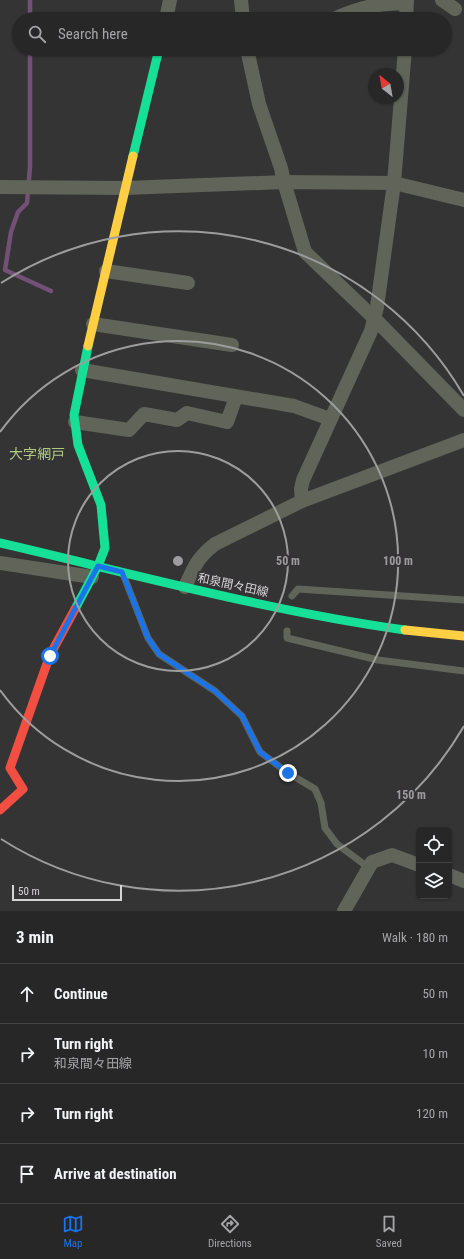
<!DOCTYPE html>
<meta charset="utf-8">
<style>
body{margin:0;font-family:"Roboto Condensed","Noto Sans JP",sans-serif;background:#302f30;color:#f1f3f6}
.controls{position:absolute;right:12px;bottom:12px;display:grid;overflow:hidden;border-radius:6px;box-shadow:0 1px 3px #0004}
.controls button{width:36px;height:36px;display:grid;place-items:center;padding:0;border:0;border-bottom:1px solid #444445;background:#282728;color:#f1f3f6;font:20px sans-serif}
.compass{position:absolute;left:368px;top:68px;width:36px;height:36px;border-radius:50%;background:#282728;box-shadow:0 1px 3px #0004;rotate:329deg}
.scale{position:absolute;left:12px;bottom:10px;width:110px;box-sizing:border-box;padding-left:4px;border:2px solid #d6d5d6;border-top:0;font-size:11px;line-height:14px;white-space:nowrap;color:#d6d5d6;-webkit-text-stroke:3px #353336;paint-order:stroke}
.stop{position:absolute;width:12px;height:12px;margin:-9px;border:3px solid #1a73e8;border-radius:50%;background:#fff}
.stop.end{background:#1a73e8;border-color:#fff;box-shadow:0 1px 4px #0008}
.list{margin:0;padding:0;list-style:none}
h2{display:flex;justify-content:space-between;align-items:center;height:52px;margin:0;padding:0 16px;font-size:17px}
h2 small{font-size:13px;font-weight:400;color:#a5a5a8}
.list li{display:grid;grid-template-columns:26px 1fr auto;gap:12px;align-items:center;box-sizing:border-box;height:60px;padding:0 16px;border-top:1px solid #444445}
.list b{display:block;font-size:15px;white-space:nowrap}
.list p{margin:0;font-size:13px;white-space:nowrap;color:#a5a5a8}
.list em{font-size:13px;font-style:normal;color:#a5a5a8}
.icon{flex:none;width:22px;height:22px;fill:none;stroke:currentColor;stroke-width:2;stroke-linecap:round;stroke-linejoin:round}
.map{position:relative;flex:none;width:464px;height:911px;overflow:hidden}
.search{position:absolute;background:#282728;box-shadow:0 1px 3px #0004;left:12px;right:12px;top:12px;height:44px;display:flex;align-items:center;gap:10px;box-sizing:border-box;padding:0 14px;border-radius:22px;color:#a5a5a8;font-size:15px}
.sheet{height:292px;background:#282728}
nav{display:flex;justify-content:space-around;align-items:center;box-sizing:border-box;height:56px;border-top:1px solid #444445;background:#282728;font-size:11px;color:#a5a5a8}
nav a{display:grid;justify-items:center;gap:2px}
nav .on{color:#1a73e8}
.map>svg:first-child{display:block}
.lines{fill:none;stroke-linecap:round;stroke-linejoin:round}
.stream{stroke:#735177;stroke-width:4.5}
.lane{stroke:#606459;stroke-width:7}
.street{stroke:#606459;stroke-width:14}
.fast{stroke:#16e098;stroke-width:9}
.slow{stroke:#ffcf43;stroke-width:9}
.jam{stroke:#f24e42;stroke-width:9}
.route{stroke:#1a73e8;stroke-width:5}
.ring{fill:none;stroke:#9e9d9e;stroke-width:2}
.labels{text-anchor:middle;stroke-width:4;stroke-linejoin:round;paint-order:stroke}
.street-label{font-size:12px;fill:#d6d5d6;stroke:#353336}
.quarter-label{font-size:14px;fill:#b0ca81;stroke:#353336}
.centre{fill:#9e9d9e;stroke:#353336;stroke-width:2}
.ring-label{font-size:12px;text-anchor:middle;font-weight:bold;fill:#9e9d9e;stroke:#353336;stroke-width:4;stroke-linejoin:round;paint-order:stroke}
</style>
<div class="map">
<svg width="464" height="911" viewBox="0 0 464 911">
<rect width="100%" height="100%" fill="#353435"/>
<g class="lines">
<g class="stream">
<polyline points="30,0 30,19"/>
<polyline points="30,49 30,167 27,203 18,212 11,232 5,270 51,291"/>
</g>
<g class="lane">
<polyline points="123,574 148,638 159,654 215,691 242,716 260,752 288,773 315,789 321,803 325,828 337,844 369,868"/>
<polyline points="292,596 298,589 464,600"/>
<polyline points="287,631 287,638 378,660 464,671"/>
</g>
<g class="street">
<polyline points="241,0 243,19"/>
<polyline points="442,0 455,9"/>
<polyline points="166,19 170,0"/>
<path d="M334,19C357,8 381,2 406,4"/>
<polyline points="406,19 407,0"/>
<polyline points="247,49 259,104 281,168 284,182 305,252 375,319 464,410"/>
<polyline points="0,187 125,188 284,182 394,183 464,200"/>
<polyline points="106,271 188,283"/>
<polyline points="93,324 232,345"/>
<polyline points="82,370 294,406 330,419"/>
<polyline points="75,422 129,430 144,414 177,420 187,413 227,422 236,397"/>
<polyline points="302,501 301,489 303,480 371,331 377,307 394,183 405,49"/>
<polyline points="0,563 92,577"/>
<path d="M185,587C194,567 197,558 215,544L302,501L464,440"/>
<polyline points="449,875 464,881"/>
<polyline points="344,911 372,862 392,855 419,865"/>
</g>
<g class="fast">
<polyline points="133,156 159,49"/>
<path d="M0,543C134,574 268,611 405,630"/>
<polyline points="75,609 98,566 105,548 101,505 78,445 74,415 88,346"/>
</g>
<g class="slow">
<polyline points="88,346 133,156"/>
<polyline points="405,630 464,636"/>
</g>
<polyline class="jam" points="0,810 23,789 10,768 50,655 75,609"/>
</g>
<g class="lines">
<polyline class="route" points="50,656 98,566 122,572 148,638 159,654 215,691 242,716 260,752 288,773"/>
</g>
<g class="ring">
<circle cx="178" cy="561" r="110"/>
<path d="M0 432A220 220 0 1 1 0 690"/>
<path d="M464 726A330 330 0 0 1 1 839M1 283A330 330 0 0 1 464 396"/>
</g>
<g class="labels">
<g class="street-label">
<text transform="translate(233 585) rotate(12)" y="4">和泉間々田線</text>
</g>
<g class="quarter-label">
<text x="37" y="459">大字網戸</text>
</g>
</g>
<circle cx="178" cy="561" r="6" class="centre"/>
<g class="ring-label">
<text x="288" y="565">50 m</text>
<text x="398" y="565">100 m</text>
<text x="411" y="799">150 m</text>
</g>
</svg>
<div class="controls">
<button><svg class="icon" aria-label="locate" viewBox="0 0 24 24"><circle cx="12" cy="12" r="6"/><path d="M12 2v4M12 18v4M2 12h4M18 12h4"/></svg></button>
<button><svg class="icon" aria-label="layers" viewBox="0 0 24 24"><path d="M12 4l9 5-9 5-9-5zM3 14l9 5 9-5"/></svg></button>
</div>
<svg class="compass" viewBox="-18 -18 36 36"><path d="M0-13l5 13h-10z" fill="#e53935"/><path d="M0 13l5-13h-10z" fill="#a5a5a8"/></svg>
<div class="scale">50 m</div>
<div class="stop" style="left:50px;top:656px"></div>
<div class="stop end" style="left:288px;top:773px"></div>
<div class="search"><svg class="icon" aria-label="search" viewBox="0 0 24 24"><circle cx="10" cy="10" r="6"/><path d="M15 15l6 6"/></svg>Search here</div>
</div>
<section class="sheet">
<h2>3 min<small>Walk · 180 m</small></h2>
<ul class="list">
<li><svg class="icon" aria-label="ahead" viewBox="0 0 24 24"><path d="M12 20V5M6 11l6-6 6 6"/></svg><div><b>Continue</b></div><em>50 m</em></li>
<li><svg class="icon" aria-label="right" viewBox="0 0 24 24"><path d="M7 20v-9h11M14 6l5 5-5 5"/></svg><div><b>Turn right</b><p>和泉間々田線</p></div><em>10 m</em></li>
<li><svg class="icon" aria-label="right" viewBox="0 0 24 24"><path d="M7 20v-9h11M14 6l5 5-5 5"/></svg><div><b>Turn right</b></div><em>120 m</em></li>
<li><svg class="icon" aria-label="arrive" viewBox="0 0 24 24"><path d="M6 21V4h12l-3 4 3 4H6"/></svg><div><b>Arrive at destination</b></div></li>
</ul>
</section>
<nav>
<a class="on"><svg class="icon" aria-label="map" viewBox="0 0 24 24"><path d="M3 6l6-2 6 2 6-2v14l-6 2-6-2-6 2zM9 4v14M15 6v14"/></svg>Map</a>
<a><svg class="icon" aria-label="directions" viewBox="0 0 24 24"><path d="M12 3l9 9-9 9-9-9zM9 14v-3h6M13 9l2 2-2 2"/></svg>Directions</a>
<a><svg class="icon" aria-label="saved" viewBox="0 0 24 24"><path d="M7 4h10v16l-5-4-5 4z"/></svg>Saved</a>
</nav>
